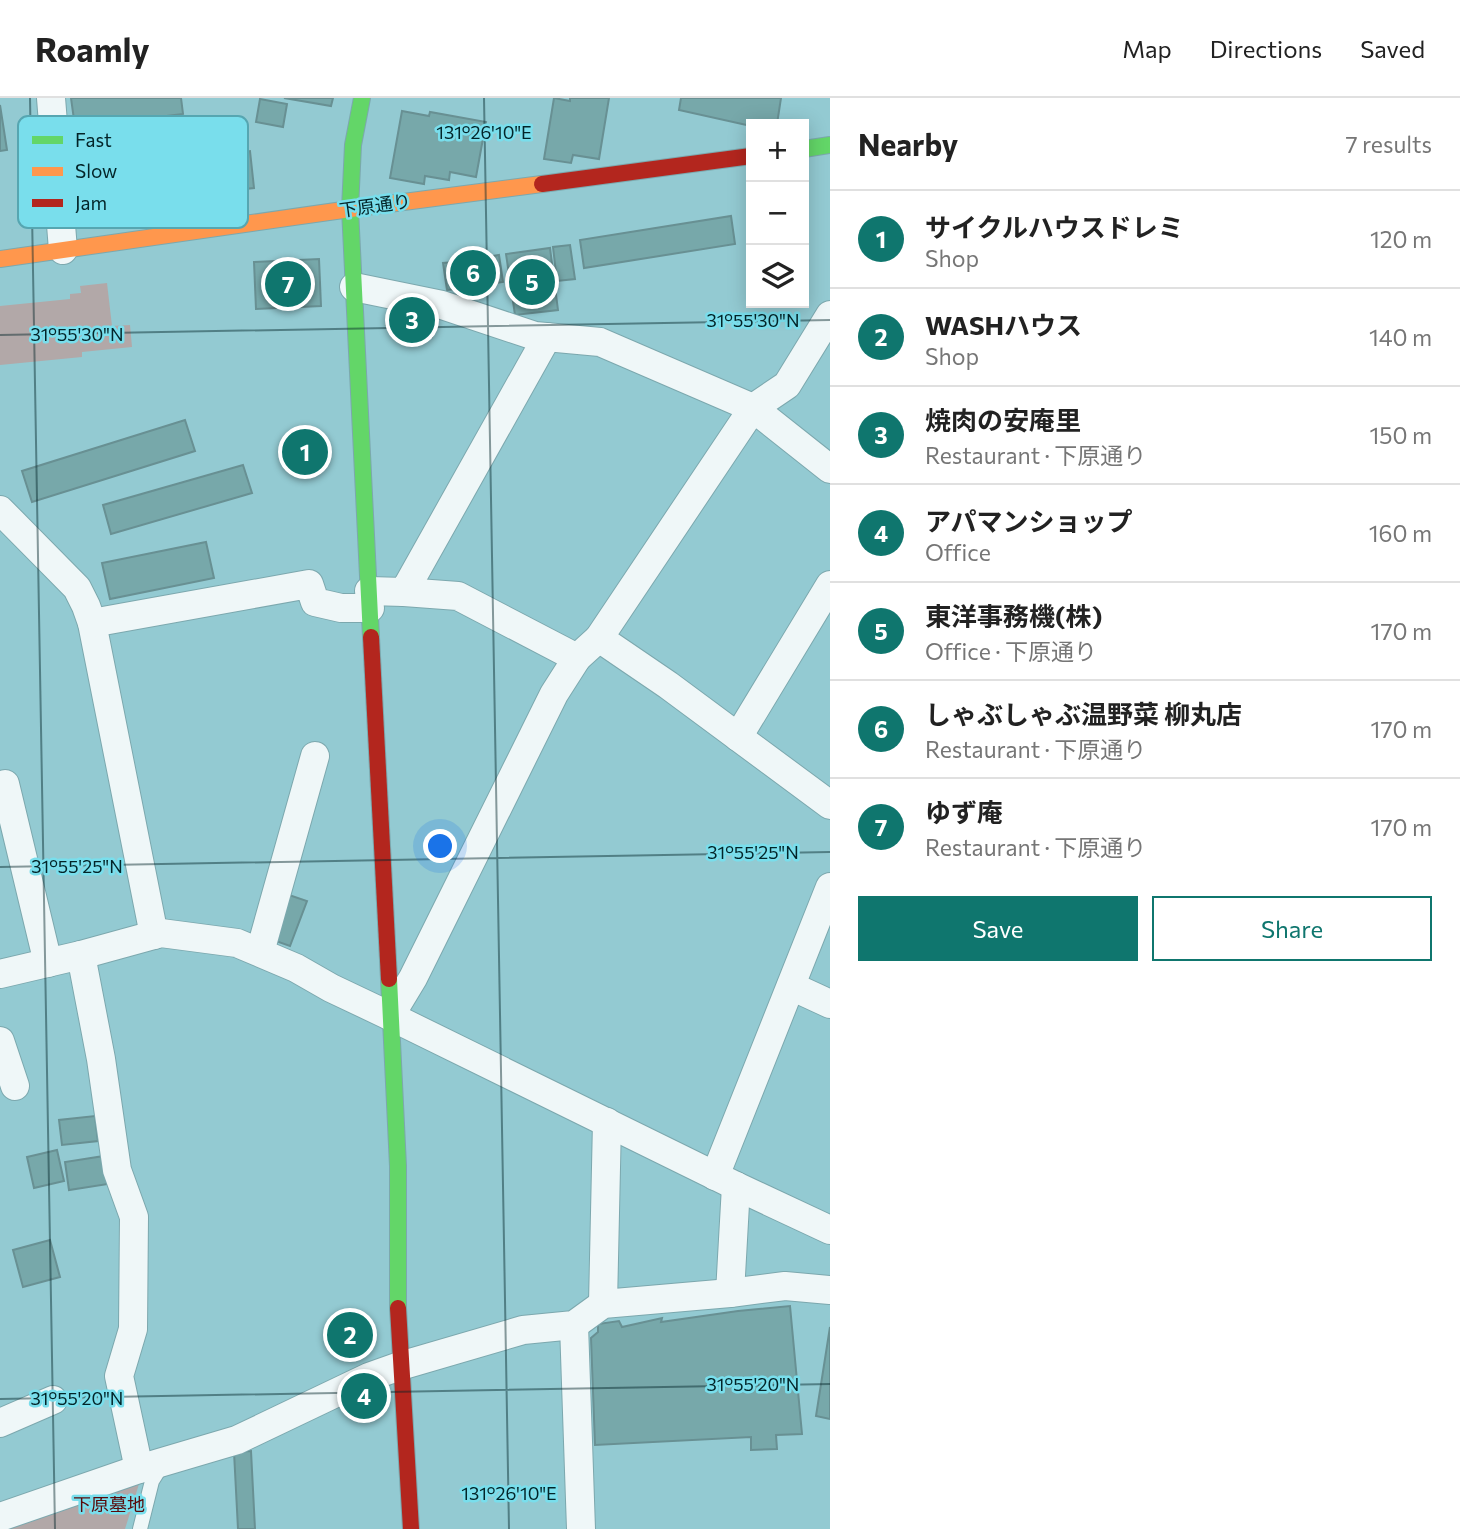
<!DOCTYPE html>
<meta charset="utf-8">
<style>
body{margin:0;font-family:Commissioner,"Noto Sans JP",sans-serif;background:#f2f2f2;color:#222}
.controls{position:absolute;right:21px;top:21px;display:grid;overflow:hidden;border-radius:0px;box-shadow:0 4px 18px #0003}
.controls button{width:63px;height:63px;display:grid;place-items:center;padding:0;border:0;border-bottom:2px solid #e0e0e0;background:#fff;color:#222;font:35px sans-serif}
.you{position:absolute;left:441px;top:749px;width:24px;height:24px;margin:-18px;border:5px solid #fff;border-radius:50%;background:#1a73e8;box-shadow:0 0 0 10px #1a73e833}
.badge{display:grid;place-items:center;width:46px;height:46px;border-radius:50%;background:#0f766e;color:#fff;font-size:23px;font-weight:700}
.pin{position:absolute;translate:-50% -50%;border:4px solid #fff;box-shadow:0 2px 7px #0006}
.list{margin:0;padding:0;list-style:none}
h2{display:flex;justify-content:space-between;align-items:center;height:91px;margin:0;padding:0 28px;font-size:30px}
h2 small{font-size:23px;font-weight:400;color:#767676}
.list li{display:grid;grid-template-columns:46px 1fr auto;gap:21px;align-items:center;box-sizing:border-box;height:98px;padding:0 28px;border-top:2px solid #e0e0e0}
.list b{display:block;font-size:26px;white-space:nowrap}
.list p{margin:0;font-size:23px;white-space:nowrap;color:#767676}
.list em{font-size:23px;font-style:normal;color:#767676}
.actions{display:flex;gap:14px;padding:21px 28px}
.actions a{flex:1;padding:16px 0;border:2px solid #0f766e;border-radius:0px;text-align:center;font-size:24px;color:#0f766e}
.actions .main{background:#0f766e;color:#fff}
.icon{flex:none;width:38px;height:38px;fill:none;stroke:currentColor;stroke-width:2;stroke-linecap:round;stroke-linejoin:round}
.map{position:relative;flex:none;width:830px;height:1431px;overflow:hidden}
header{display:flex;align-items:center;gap:42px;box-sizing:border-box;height:98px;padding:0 35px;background:#fff;border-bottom:2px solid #e0e0e0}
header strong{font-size:33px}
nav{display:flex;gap:38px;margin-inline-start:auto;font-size:24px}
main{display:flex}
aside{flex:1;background:#fff}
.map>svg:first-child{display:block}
.green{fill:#b2a8a8}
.building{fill:#77a8aa;stroke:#689093;stroke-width:2}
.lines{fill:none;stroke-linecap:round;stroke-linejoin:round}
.lane-casing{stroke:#7ca8ae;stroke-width:16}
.street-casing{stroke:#7ca8ae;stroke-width:30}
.fast-casing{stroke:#7ca8ae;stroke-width:18}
.slow-casing{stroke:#7ca8ae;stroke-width:18}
.jam-casing{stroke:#7ca8ae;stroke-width:18}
.lane{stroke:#eff7f8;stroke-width:14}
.street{stroke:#eff7f8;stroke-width:28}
.fast{stroke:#63d668;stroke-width:16}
.slow{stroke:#ff974d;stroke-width:16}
.jam{stroke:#b3261e;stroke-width:16}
.ticks{fill:none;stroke:#032428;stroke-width:2;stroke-opacity:0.45}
.labels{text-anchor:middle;stroke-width:5;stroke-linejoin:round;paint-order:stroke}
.street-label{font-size:18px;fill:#032428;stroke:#79deec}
.park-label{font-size:18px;fill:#590909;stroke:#79deec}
.key{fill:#79deec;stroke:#56a6b1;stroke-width:2}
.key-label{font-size:19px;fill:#032428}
.ticks-label{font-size:18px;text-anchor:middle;fill:#032428;stroke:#79deec;stroke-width:5;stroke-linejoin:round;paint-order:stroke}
</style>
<header>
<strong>Roamly</strong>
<nav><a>Map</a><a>Directions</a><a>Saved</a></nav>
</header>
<main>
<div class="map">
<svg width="830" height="1431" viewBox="0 0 830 1431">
<rect width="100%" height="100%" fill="#93cad2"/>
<g class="green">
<polygon points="107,185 112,228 130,227 132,249 82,254 82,259 0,267 0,208 70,201 70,196 81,195 80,188"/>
<polygon points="143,1373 125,1431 0,1431"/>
</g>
<g class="building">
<polygon points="71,0 181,0 183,16 75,29"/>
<polygon points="284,0 333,0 331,8"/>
<polygon points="554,0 570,3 570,0 609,0 599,61 573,57 571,65 544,61"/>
<polygon points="681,0 781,0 777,26 751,26 751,28 679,12"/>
<polygon points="260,1 287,6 283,29 256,24"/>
<polygon points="0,7 7,52 0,53"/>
<polygon points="402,13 429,18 430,14 486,24 476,79 450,74 449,82 425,78 424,86 390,80"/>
<polygon points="250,53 254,90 216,94 212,58"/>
<polygon points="731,118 735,146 584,170 580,142"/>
<polygon points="570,147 575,181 557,183 553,149"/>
<polygon points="550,150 558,212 515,217 506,156"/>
<polygon points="486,152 487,159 499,157 503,184 447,192 443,165 455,164 454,157"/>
<polygon points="319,161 321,208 256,211 254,164"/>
<polygon points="392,206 437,218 432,239 386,227"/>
<polygon points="185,322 195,353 32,404 22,373"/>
<polygon points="288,337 330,352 322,372 281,357"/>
<polygon points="243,367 252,395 111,436 103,407"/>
<polygon points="206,444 214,480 110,501 102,465"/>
<polygon points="286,796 307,803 290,848 270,841"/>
<polygon points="95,1018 98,1043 62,1047 59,1022"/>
<polygon points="57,1052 64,1083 34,1090 27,1059"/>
<polygon points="104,1058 108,1086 69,1092 65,1064"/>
<polygon points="50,1142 60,1179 23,1189 13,1152"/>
<polygon points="790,1208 802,1336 776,1337 777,1351 751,1352 751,1339 595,1347 591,1240 598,1234 598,1226 619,1223 622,1229 662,1220 661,1224 738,1213"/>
<polygon points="371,1224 372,1249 330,1250 329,1226"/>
<polygon points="830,1229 830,1321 816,1318"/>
<polygon points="373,1289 378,1291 379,1308 335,1309"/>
<polygon points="251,1353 255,1431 238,1431 234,1354"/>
</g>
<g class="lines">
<g class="lane-casing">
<polyline id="lane" points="140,1431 152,1383 162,1367"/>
</g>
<g class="street-casing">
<g id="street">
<polyline points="51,0 63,152"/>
<polyline points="354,189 442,207 535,238 600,244 753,310 830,371"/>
<polyline points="0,412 77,490 86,508 92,525 154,837"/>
<polyline points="369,493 404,494 547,239"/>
<polyline points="404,494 458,498 577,560"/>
<polyline points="92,525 309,486 315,504 341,510 370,510"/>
<polyline points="599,540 668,587 830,707"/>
<polyline points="738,639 830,487"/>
<polyline points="5,686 48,865"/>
<polyline points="260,854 315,658"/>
<polyline points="81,857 101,961 117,1072 134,1119 133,1231 119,1278 139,1371"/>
<polyline points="0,876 81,857 161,835 237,845 296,870 331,890 390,918 736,1088 830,1132"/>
<polyline points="791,888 830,906"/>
<polyline points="390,918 413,880 554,596 577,560 599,540 753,310 787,287 830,217"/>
<polyline points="0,943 15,988"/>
<polyline points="715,1078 830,789"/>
<polyline points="730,1195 736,1088"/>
<polyline points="603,1206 607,1024"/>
<polyline points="574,1227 581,1431"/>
<polyline points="0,1325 53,1302"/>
<polyline points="0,1419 139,1371 237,1342 369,1279 400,1268 523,1232 574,1227 603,1206 730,1195 785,1188 830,1192"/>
</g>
</g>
<g class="fast-casing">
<g id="fast">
<polyline points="362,0 353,47 350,111 371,539"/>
<polyline points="804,51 830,47"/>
<polyline points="389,881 398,1068 398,1210"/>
</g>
</g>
<g class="slow-casing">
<polyline id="slow" points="0,161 350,111 542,86"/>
</g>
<g class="jam-casing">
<g id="jam">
<polyline points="542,86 751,58"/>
<polyline points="371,539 389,881"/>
<polyline points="398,1210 411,1431"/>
</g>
</g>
<use href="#lane" class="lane"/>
<use href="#street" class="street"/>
<use href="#fast" class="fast"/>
<use href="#slow" class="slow"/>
<use href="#jam" class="jam"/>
</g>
<path class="ticks" d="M30,0L55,1431M484,0L509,1431M0,237L830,222M0,769L830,754M0,1301L830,1286"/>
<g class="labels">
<g class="street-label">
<text transform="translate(375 108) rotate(-8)" y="6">下原通り</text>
</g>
<g class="park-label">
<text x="109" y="1413">下原墓地</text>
</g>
</g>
<rect x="18" y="18" width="230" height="112" rx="10" class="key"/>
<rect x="32" y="38" width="31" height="8" fill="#63d668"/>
<rect x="32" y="69" width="31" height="9" fill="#ff974d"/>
<rect x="32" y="101" width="31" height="8" fill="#b3261e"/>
<g class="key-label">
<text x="75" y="49">Fast</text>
<text x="75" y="80">Slow</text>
<text x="75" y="112">Jam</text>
</g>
<g class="ticks-label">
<text x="484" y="41">131°26'10"E</text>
<text x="753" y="229">31°55'30"N</text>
<text x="77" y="243">31°55'30"N</text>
<text x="753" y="761">31°55'25"N</text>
<text x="77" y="775">31°55'25"N</text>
<text x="753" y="1293">31°55'20"N</text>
<text x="77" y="1307">31°55'20"N</text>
<text x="509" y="1402">131°26'10"E</text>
</g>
</svg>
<div class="controls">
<button>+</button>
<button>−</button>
<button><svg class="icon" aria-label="layers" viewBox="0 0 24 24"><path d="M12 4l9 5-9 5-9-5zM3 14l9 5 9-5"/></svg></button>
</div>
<div class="you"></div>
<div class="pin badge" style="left:305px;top:354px">1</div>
<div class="pin badge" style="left:350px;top:1237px">2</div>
<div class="pin badge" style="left:412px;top:222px">3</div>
<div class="pin badge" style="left:364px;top:1298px">4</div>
<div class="pin badge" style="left:532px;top:184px">5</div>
<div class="pin badge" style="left:473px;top:175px">6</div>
<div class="pin badge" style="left:288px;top:186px">7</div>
</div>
<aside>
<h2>Nearby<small>7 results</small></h2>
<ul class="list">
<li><span class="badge">1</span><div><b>サイクルハウスドレミ</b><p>Shop</p></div><em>120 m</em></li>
<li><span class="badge">2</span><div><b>WASHハウス</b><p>Shop</p></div><em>140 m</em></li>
<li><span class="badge">3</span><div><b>焼肉の安庵里</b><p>Restaurant · 下原通り</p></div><em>150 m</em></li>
<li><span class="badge">4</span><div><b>アパマンショップ</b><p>Office</p></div><em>160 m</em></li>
<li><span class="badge">5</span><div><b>東洋事務機(株)</b><p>Office · 下原通り</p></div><em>170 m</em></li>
<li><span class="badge">6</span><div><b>しゃぶしゃぶ温野菜 柳丸店</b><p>Restaurant · 下原通り</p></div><em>170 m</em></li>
<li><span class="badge">7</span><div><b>ゆず庵</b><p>Restaurant · 下原通り</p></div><em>170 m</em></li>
</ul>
<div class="actions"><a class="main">Save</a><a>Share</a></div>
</aside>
</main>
